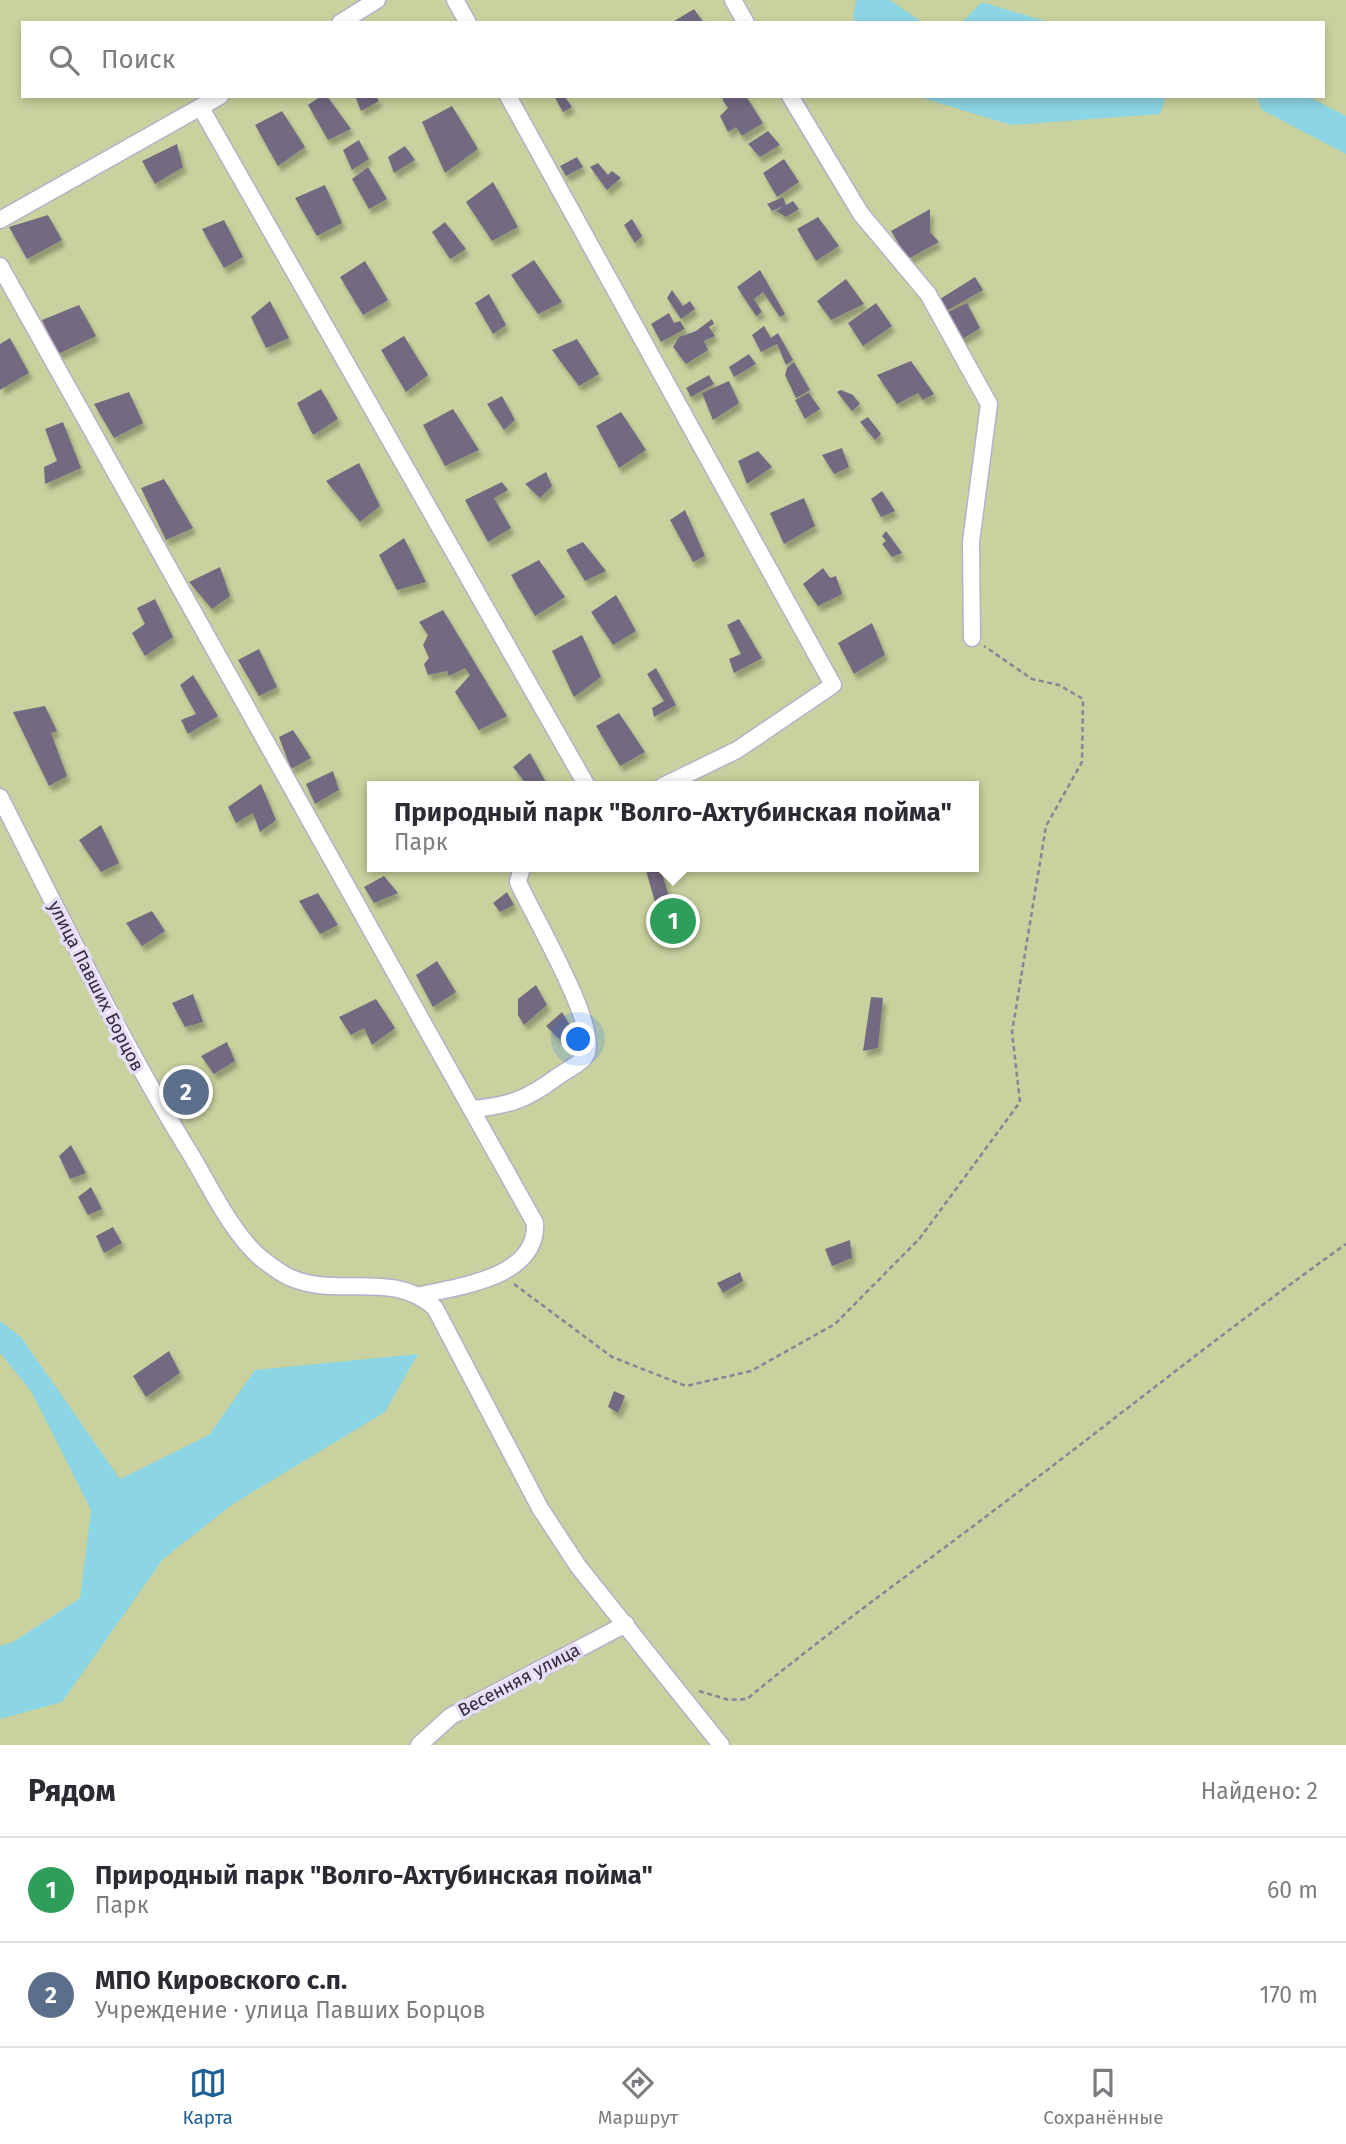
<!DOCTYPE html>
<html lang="ru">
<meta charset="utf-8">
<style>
body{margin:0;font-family:"Fira Sans",sans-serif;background:#f7f7f7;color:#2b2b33}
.you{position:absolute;left:579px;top:1040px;width:24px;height:24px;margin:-18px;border:5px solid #fff;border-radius:50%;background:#1a73e8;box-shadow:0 0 0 10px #1a73e833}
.badge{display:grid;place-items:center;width:46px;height:46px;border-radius:50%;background:#1d6095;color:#fff;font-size:23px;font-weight:700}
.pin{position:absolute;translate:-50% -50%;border:4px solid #fff;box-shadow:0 2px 7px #0006}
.popup{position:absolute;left:367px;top:781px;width:612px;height:91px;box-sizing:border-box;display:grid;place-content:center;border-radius:0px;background:#fff;filter:drop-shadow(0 2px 5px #0005);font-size:23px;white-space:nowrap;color:#7c7c81}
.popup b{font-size:26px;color:#2b2b33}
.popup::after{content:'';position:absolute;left:50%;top:100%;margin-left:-14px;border:14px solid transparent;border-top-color:#fff}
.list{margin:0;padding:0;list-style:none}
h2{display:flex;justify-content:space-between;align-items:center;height:91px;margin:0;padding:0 28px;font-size:30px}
h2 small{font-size:23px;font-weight:400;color:#7c7c81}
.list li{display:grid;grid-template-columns:46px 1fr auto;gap:21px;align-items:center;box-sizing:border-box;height:105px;padding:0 28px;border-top:2px solid #e1e1e2}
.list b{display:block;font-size:26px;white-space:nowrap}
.list p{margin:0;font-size:23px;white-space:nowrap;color:#7c7c81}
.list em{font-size:23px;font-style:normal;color:#7c7c81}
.icon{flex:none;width:38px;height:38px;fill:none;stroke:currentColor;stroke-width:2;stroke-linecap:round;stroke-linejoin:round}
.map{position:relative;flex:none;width:1346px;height:1745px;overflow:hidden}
.search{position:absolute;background:#fff;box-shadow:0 4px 10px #0003;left:21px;right:21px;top:21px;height:77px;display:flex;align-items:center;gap:18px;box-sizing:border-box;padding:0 24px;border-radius:0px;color:#7c7c81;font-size:26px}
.sheet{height:301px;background:#fff}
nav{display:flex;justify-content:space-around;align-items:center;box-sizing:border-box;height:98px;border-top:2px solid #e1e1e2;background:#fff;font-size:19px;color:#7c7c81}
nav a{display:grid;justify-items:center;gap:4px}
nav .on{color:#1d6095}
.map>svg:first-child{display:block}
.green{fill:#c9d29e;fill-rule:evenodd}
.water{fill:#8cd5e4}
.building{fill:#726a81;filter:url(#shadow)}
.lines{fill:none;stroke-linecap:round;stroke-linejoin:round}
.minor-casing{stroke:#b7afc9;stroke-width:19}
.path{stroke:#898396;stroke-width:2.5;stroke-dasharray:5 3.5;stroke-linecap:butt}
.minor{stroke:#fff;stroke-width:16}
.labels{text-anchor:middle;stroke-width:7;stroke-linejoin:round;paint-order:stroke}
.street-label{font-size:18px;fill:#2f2c37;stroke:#e6def9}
</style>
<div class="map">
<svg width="1346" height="1745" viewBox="0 0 1346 1745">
<defs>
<filter id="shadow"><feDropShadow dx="3.5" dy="6" stdDeviation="2" flood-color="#0004"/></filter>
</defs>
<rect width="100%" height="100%" fill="#e6def9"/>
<path class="green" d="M0,0H1346V1745H0ZM23,23H1323V96H23ZM372,786H974V867H372Z"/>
<g class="water">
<polygon points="856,0 890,0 923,23 857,23 853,17"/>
<polygon points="982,2 1051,23 961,23"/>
<polygon points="916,96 1166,96 1160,114 1011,125"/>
<polygon points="1256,96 1307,96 1346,116 1346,154 1262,110"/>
<polygon points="0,1321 21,1337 120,1479 209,1435 255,1370 418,1354 385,1412 233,1504 163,1559 62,1702 0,1719 0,1646 13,1642 80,1598 91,1510 31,1391 0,1353"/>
</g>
<g class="building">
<polygon points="694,9 704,23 671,23"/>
<polygon points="321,96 327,96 351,129 328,140 308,105"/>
<polygon points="355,96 376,96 379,101 361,111"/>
<polygon points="554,96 564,96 572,107 563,112"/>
<polygon points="729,96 746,96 763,123 742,136 736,127 728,132 720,116 728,108 722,99"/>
<polygon points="452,106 478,149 445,173 422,122"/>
<polygon points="282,111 305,147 278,166 255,125"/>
<polygon points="768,131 780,145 760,157 748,144"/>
<polygon points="359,140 369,159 352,170 343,150"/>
<polygon points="177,144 183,167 155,184 142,161"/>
<polygon points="405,146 415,160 394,173 388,157"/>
<polygon points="577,157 583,167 566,176 560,166"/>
<polygon points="784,159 799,182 777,197 763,173"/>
<polygon points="598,163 608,175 612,171 621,178 607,190 590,167"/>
<polygon points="368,167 387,199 369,209 352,179"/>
<polygon points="493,182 518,227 492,241 466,202"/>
<polygon points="325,185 342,223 317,236 295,198"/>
<polygon points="783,197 786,205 793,201 799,209 786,217 776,211 784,206 772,211 767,204"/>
<polygon points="930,209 930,232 939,242 908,259 891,231"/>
<polygon points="48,215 62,240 27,259 9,227"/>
<polygon points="818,217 839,246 816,261 797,229"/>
<polygon points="632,219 642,236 635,243 624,225"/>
<polygon points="224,220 243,257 224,268 202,229"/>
<polygon points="445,222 466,249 450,259 432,232"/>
<polygon points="534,260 562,302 538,314 511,275"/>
<polygon points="365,261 388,300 363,315 340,277"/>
<polygon points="760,270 785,314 780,317 763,292 754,299 762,312 756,316 737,287"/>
<polygon points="975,277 983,290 934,318 929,306"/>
<polygon points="846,279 864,304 831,320 817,301"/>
<polygon points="672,290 683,306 690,301 695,309 681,319 667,298"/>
<polygon points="489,294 506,325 493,334 475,303"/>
<polygon points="270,301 289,338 266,348 251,317"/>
<polygon points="876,303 892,326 863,346 848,323"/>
<polygon points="967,303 980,328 958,342 942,315"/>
<polygon points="79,305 96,336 58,354 42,320"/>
<polygon points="669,313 674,323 680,321 685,329 661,342 651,324"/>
<polygon points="712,319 714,324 709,327 715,336 704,341 708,350 686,364 673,347 679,337 696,331"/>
<polygon points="764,326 771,338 778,333 793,360 786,365 777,344 761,352 752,335"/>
<polygon points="404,336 428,375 406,392 381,350"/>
<polygon points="10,338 29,373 0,390 0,344"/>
<polygon points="577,339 599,374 579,386 552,350"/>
<polygon points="749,354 756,364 734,377 729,367"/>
<polygon points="911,361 934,394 923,400 918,393 897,404 877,375"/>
<polygon points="794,362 810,390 796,398 785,375 787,368"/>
<polygon points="709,375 714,384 691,397 686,388"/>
<polygon points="729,381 739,403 713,420 702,393"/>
<polygon points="321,389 338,419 313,435 297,403"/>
<polygon points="841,390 853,395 860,404 852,411 837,392"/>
<polygon points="129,392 143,423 114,438 94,404"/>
<polygon points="809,393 820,409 805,419 795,400"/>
<polygon points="502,396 515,420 504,430 487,404"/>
<polygon points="453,409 479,450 445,466 423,425"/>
<polygon points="621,412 646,450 619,468 596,426"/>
<polygon points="868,417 881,434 875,440 860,422"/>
<polygon points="63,422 81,468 45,484 44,467 57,461 45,429"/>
<polygon points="842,448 849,467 834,474 822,455"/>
<polygon points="758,451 772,467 747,484 738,461"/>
<polygon points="359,463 380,506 360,522 326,481"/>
<polygon points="546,472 552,486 540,498 525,484"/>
<polygon points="164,479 193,528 166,540 141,488"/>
<polygon points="502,482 508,490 494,498 511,528 488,542 465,500"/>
<polygon points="882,491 895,511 881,517 871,499"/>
<polygon points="804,498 815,526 784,544 770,513"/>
<polygon points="685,510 705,556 693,562 670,520"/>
<polygon points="886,531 892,539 902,553 892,557 882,544 886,541 882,536"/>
<polygon points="404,538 426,582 397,590 379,555"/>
<polygon points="583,542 606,571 585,581 566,550"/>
<polygon points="539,560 565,597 535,616 511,575"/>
<polygon points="220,567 230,596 212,609 189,582"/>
<polygon points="823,568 830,578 836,576 842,594 818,606 803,584"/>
<polygon points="616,595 636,631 613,645 591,612"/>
<polygon points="155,599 173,637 145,656 132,633 145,624 137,608"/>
<polygon points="443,610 507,716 479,730 455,692 470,675 465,668 449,676 447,671 428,675 424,664 429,658 423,645 428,635 419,622"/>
<polygon points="739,619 762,658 734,673 729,659 741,654 727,625"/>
<polygon points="872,623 885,655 854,674 838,643"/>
<polygon points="582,635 601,677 574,697 552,651"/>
<polygon points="259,649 277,687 259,696 238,660"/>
<polygon points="656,668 676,705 654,717 652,708 664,701 647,674"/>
<polygon points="193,675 218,716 188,734 181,720 196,714 180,685"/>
<polygon points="45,706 57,731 51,733 67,776 49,786 13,712"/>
<polygon points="619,713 645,752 620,766 596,726"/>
<polygon points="293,730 311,758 291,769 279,737"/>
<polygon points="530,753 548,786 528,786 513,767"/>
<polygon points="333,771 339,790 315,804 306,784"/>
<polygon points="261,784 276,820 260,832 253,813 236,823 228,807"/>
<polygon points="101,825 119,863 101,872 79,840"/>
<polygon points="645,867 660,867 669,897 655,902"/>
<polygon points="384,876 398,893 374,903 364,887"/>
<polygon points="507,892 514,905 500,912 493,903"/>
<polygon points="318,893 338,925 320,934 299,901"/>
<polygon points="152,911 165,931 142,946 126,923"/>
<polygon points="437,961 456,992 433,1007 416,975"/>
<polygon points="536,985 547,1005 524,1025 518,1015 518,999"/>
<polygon points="193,994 203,1022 185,1027 172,1003"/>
<polygon points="871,997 883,998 878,1048 863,1051"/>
<polygon points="376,999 395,1028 372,1045 364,1028 351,1035 339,1017"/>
<polygon points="562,1012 574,1032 559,1039 546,1026"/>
<polygon points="227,1042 235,1061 214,1074 201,1056"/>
<polygon points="71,1145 86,1173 70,1179 59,1156"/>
<polygon points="91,1187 102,1209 88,1215 78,1197"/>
<polygon points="113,1227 122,1243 104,1253 96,1236"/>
<polygon points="850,1240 852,1258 832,1266 825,1249"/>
<polygon points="740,1272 743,1281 723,1293 717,1283"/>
<polygon points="169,1351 180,1373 146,1397 133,1376"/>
<polygon points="614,1391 625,1396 618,1413 608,1407"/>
</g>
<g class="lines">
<g class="minor-casing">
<g id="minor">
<polyline points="455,0 468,23"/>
<polyline points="733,0 746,23"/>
<polyline points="340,23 377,0"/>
<polyline points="508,96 833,685 737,750 663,786"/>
<polyline points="790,96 861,214 928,294 989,404 971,542 972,638"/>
<polyline points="201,108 587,786"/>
<polyline points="0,220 220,96"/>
<path d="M0,266L535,1223C538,1277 461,1286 421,1295"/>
<path d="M0,797C62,919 121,1042 193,1158C211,1189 234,1236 262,1259C270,1265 280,1273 289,1277C336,1299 393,1269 435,1308L540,1508L578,1566L721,1745"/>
<path d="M473,1109C510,1105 526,1100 557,1077C565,1071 582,1063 586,1055C601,1029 531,912 518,882L522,867"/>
<polyline points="419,1745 451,1716 626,1624"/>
</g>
</g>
<g class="path">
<polyline points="514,1284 612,1357 686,1386 751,1371 835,1324 920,1238 1020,1102 1012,1032 1046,826 1082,762 1083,699 1059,685 1032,679 984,646"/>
<path d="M699,1691L729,1700L747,1699C833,1628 924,1564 1013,1496C1124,1412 1232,1325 1346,1244"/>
</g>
<use href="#minor" class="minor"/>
</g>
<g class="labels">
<g class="street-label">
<text transform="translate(96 986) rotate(63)" y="6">улица Павших Борцов</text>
<text transform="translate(519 1680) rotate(-28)" y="6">Весенняя улица</text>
</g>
</g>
</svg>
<div class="you"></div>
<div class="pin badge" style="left:673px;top:921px;background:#2e9e5b">1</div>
<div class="popup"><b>Природный парк &quot;Волго-Ахтубинская пойма&quot;</b>Парк</div>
<div class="pin badge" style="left:186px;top:1092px;background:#5c6f8a">2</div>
<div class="search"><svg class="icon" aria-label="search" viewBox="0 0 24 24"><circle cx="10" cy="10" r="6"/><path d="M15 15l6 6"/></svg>Поиск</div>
</div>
<section class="sheet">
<h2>Рядом<small>Найдено: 2</small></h2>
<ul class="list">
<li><span class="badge" style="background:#2e9e5b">1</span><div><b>Природный парк &quot;Волго-Ахтубинская пойма&quot;</b><p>Парк</p></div><em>60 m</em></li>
<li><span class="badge" style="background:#5c6f8a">2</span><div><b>МПО Кировского с.п.</b><p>Учреждение · улица Павших Борцов</p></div><em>170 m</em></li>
</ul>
</section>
<nav>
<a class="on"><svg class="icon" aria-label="map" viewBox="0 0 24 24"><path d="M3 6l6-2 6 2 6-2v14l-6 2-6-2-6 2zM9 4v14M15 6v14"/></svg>Карта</a>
<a><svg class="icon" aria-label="directions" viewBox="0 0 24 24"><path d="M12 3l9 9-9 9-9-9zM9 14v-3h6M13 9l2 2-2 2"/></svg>Маршрут</a>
<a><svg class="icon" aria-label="saved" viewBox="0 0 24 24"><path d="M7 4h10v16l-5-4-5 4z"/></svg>Сохранённые</a>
</nav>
